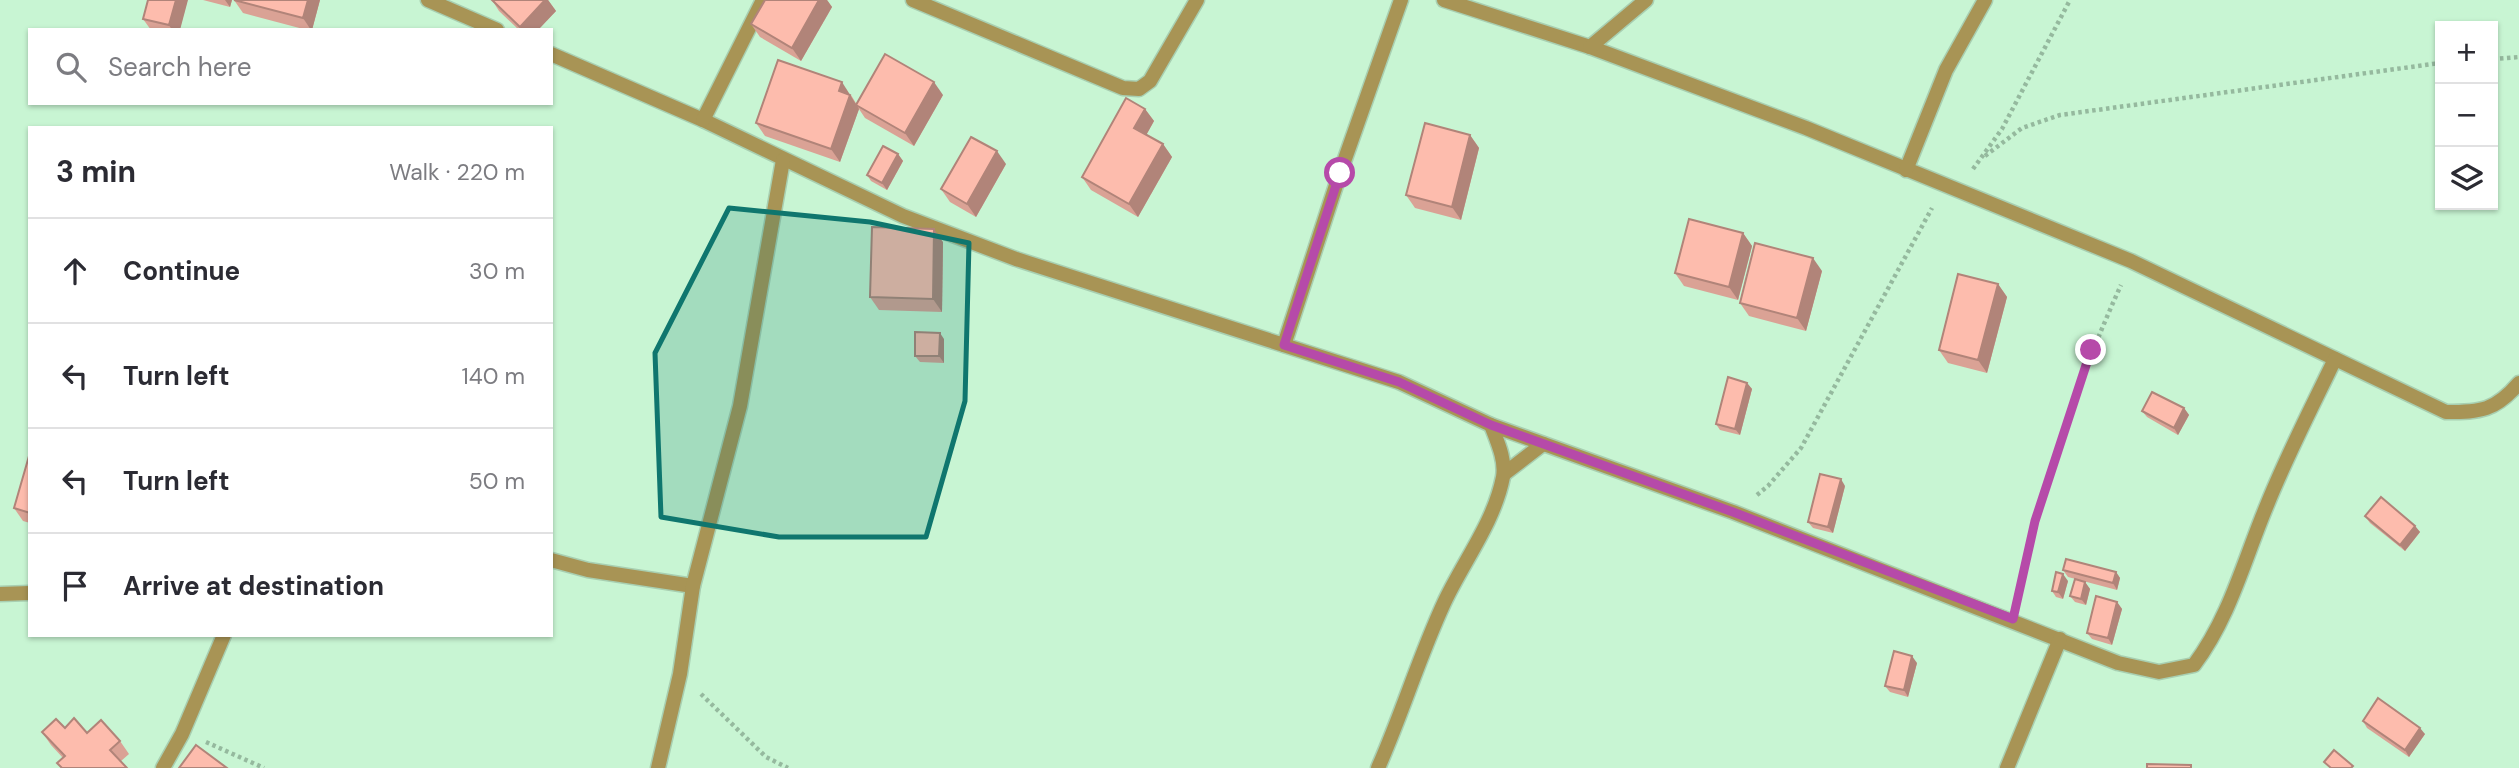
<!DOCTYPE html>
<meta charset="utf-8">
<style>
body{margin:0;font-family:"DM Sans",sans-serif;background:#f2f2f3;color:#2b2b33}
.controls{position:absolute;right:21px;top:21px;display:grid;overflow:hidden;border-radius:0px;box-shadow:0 2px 5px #0004}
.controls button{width:63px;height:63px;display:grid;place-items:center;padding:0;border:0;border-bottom:2px solid #e1e1e2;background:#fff;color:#2b2b33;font:35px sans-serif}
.stop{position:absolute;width:21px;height:21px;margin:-16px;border:5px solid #b64aa9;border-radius:50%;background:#fff}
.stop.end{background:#b64aa9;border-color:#fff;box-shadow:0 2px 7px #0008}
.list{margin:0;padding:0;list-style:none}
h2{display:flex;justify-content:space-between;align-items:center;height:91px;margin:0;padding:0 28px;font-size:30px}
h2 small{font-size:23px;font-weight:400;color:#7c7c81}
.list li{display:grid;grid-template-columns:46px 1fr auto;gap:21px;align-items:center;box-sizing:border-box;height:105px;padding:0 28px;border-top:2px solid #e1e1e2}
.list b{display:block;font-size:26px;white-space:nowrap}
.list em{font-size:23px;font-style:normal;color:#7c7c81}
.icon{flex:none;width:38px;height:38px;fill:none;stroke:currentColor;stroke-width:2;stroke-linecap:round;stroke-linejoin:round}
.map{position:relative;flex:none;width:2519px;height:768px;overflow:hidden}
.search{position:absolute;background:#fff;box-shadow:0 2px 5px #0004;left:28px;top:28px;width:525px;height:77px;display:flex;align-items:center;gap:18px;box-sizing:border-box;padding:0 24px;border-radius:0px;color:#7c7c81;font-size:26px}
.panel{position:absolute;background:#fff;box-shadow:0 2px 5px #0004;left:28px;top:126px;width:525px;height:511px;border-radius:0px}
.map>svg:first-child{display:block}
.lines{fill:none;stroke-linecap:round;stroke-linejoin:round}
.minor-casing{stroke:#a8cfb1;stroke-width:17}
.path{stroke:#95b99e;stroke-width:4.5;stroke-dasharray:3.5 3.5;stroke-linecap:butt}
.minor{stroke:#a89455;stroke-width:14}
.wall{fill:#daa295}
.shaded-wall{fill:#b18479}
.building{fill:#fdbcad;stroke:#b18479;stroke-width:2}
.route{stroke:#b64aa9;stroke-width:9}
.marked{fill:#0f766e;fill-opacity:0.2;stroke:#0f766e;stroke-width:5;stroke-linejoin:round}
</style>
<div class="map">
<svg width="2519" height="768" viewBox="0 0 2519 768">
<rect width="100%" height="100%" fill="#c8f5d3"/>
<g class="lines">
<g class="minor-casing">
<g id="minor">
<polyline points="428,0 497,30"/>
<polyline points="913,0 1123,88 1139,89 1150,81 1197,0"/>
<path d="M1444,0L1590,47L1806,128L2131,261L2446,412C2481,412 2495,411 2519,383"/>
<polyline points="1590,47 1646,0"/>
<path d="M551,54L703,120L903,216L1016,259L1399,382L1491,425L1733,512L2118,663L2159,672L2194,665C2230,617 2244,560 2267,505C2287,455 2312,407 2335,359"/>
<polyline points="703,120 763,0"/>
<polyline points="1906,170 1946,70 1985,0"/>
<polyline points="1284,345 1340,173 1401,0"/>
<polyline points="1504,474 1543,444"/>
<polyline points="551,560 588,570 693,586"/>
<polyline points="0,594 30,593"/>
<polyline points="163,768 182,734 224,635"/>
<polyline points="658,768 680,674 693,586 740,406 783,160"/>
<path d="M1378,768C1402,714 1419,657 1444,603C1463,562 1494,523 1503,477C1506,460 1497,441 1491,425"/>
<polyline points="2007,768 2060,639"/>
</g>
</g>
<g class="path">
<polyline points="2493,59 2519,57"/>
<polyline points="1985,156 2022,128 2060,115 2440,63"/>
<polyline points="1973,169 2002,129 2070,0"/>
<polyline points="1757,495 1768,486 1801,448 1932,208"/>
<path d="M2018,598C2042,490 2075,386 2121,285"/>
<polyline points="701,694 766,757 788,768"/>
<polyline points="206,742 264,768"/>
</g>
<use href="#minor" class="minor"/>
</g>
<g class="wall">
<polygon points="148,0 180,30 151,30 143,19"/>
<polygon points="203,0 232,0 230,7"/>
<polygon points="234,0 320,0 312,30 307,30 243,13"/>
<polygon points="492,0 548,0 556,11 538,30 519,30 499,11"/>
<polygon points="765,0 827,0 832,7 801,61 760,37 751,24"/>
<polygon points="851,95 857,105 943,95 914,146 865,118 859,109 840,162 765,136 756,123"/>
<polygon points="1145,109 1154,121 1146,135 1163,144 1172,157 1138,217 1091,190 1082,177"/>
<polygon points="1470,135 1479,148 1461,220 1415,208 1406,195"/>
<polygon points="898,154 903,161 887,190 871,181 867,175"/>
<polygon points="1006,164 976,217 950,202 941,189"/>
<polygon points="1743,233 1752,246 1738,300 1684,286 1675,273"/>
<polygon points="943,242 942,312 879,310 870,297"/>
<polygon points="1822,271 1806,331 1749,316 1740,303"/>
<polygon points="1998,284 2007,297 1987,373 1948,363 1939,350"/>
<polygon points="944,339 944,363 920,362 915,356"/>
<polygon points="1747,383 1752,389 1740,435 1720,430 1716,424"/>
<polygon points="2184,408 2189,415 2178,435 2147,417 2142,411"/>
<polygon points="30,456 30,523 23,521 14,508"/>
<polygon points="1845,486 1833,533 1813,528 1808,522"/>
<polygon points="2365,516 2415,526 2420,532 2405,551 2370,523"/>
<polygon points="2063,570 2116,572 2120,578 2117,590 2068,577"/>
<polygon points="2068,581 2063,599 2056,597 2052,591"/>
<polygon points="2085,582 2090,589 2086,605 2075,602 2070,596"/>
<polygon points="2117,602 2122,609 2112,645 2092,639 2087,633"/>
<polygon points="1917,663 1908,697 1890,692 1885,686"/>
<polygon points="2363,721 2425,734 2409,757 2367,728"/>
<polygon points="65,728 120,741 129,754 121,761 127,768 61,768 57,763 63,758 51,745 42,732"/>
</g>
<g class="shaded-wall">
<polygon points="176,0 188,0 180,30 172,30 169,25"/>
<polygon points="225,0 232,0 230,7"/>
<polygon points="308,0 320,0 312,30 311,30 303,18"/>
<polygon points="545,0 548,0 556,11 538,30 522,30 520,27"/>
<polygon points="819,0 827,0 832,7 801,61 792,48"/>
<polygon points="842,82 859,109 840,162 831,149 839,91"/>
<polygon points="934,82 943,95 914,146 905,133"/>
<polygon points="1145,109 1154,121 1143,141 1134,128"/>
<polygon points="1470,135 1479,148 1461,220 1452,207"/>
<polygon points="1163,144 1172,157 1138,217 1129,204"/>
<polygon points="997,151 1006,164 976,217 967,204"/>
<polygon points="898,154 903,161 887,190 882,183"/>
<polygon points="934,229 943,242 942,312 933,299"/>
<polygon points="1743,233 1752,246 1738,300 1729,287"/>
<polygon points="1813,258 1822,271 1806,331 1797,318"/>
<polygon points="1998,284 2007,297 1987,373 1978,360"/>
<polygon points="940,333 944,339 944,363 939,356"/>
<polygon points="1747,383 1752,389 1740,435 1735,429"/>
<polygon points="2184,408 2189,415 2178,435 2174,428"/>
<polygon points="1841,479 1845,486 1833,533 1828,527"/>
<polygon points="2415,526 2420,532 2405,551 2400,545"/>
<polygon points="2116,572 2120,578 2117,590 2113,583"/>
<polygon points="2063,574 2068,581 2063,599 2058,592"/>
<polygon points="2085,582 2090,589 2086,605 2081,599"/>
<polygon points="2117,602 2122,609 2112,645 2108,638"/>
<polygon points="1912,656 1917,663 1908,697 1904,690"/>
<polygon points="2420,728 2425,734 2409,757 2405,750"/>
</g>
<g class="building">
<polygon points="148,0 176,0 169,25 143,19"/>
<polygon points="234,0 308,0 303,18"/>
<polygon points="492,0 545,0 520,27"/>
<polygon points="765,0 819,0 792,48 751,24"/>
<polygon points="885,54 934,82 905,133 856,105"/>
<polygon points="778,60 842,82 839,91 850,95 831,149 756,123"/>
<polygon points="1126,98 1145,109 1134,128 1163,144 1129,204 1082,177"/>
<polygon points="1425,123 1470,135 1452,207 1406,195"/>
<polygon points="971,137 997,151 967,204 941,189"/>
<polygon points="883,146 898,154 882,183 867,175"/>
<polygon points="1689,219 1743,233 1729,287 1675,273"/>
<polygon points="872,227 934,229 933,299 870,297"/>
<polygon points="1755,243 1813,258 1797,318 1740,303"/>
<polygon points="1958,274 1998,284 1978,360 1939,350"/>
<polygon points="915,332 940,333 939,356 915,356"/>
<polygon points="1728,377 1747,383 1735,429 1716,424"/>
<polygon points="2152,392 2184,408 2174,428 2142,411"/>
<polygon points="29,456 30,456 30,513 14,508"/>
<polygon points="1820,474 1841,479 1828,527 1808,522"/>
<polygon points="2381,497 2415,526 2400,545 2365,516"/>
<polygon points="2066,559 2116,572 2113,583 2063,570"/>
<polygon points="2056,572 2063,574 2058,592 2052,591"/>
<polygon points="2075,579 2085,582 2081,599 2070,596"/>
<polygon points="2096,596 2117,602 2108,638 2087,633"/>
<polygon points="1894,651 1912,656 1904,690 1885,686"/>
<polygon points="2378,698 2420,728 2405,750 2363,721"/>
<polygon points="74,718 87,733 101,720 120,741 110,750 127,768 62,768 57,763 65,756 42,732 56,719 65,728"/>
<polygon points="196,745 227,768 179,768"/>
<polygon points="2334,750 2353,766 2351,768 2331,768 2324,762"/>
<polygon points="2147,764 2191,765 2191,768 2147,768"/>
</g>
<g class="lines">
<polyline class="route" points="1340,173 1284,345 1399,382 1491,425 1733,512 2013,619 2035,521 2091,350"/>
</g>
<path class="marked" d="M729,208L870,222L969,243L965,401L926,537H779L661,517L655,353Z"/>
</svg>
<div class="controls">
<button>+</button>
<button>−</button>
<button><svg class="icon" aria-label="layers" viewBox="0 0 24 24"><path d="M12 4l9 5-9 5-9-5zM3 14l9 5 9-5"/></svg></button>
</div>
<div class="stop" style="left:1340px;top:173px"></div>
<div class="stop end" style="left:2091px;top:350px"></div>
<div class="search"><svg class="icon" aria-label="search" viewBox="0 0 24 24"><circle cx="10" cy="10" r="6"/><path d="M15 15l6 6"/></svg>Search here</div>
<section class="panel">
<h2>3 min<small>Walk · 220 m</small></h2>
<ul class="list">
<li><svg class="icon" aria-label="ahead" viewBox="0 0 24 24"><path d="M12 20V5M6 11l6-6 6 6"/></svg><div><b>Continue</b></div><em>30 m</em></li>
<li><svg class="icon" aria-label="left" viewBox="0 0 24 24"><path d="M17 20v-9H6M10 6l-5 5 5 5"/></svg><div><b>Turn left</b></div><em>140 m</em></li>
<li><svg class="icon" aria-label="left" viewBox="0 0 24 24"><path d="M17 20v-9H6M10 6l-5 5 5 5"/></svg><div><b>Turn left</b></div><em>50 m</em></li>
<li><svg class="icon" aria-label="arrive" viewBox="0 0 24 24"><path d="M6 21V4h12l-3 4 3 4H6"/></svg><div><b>Arrive at destination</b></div></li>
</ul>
</section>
</div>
